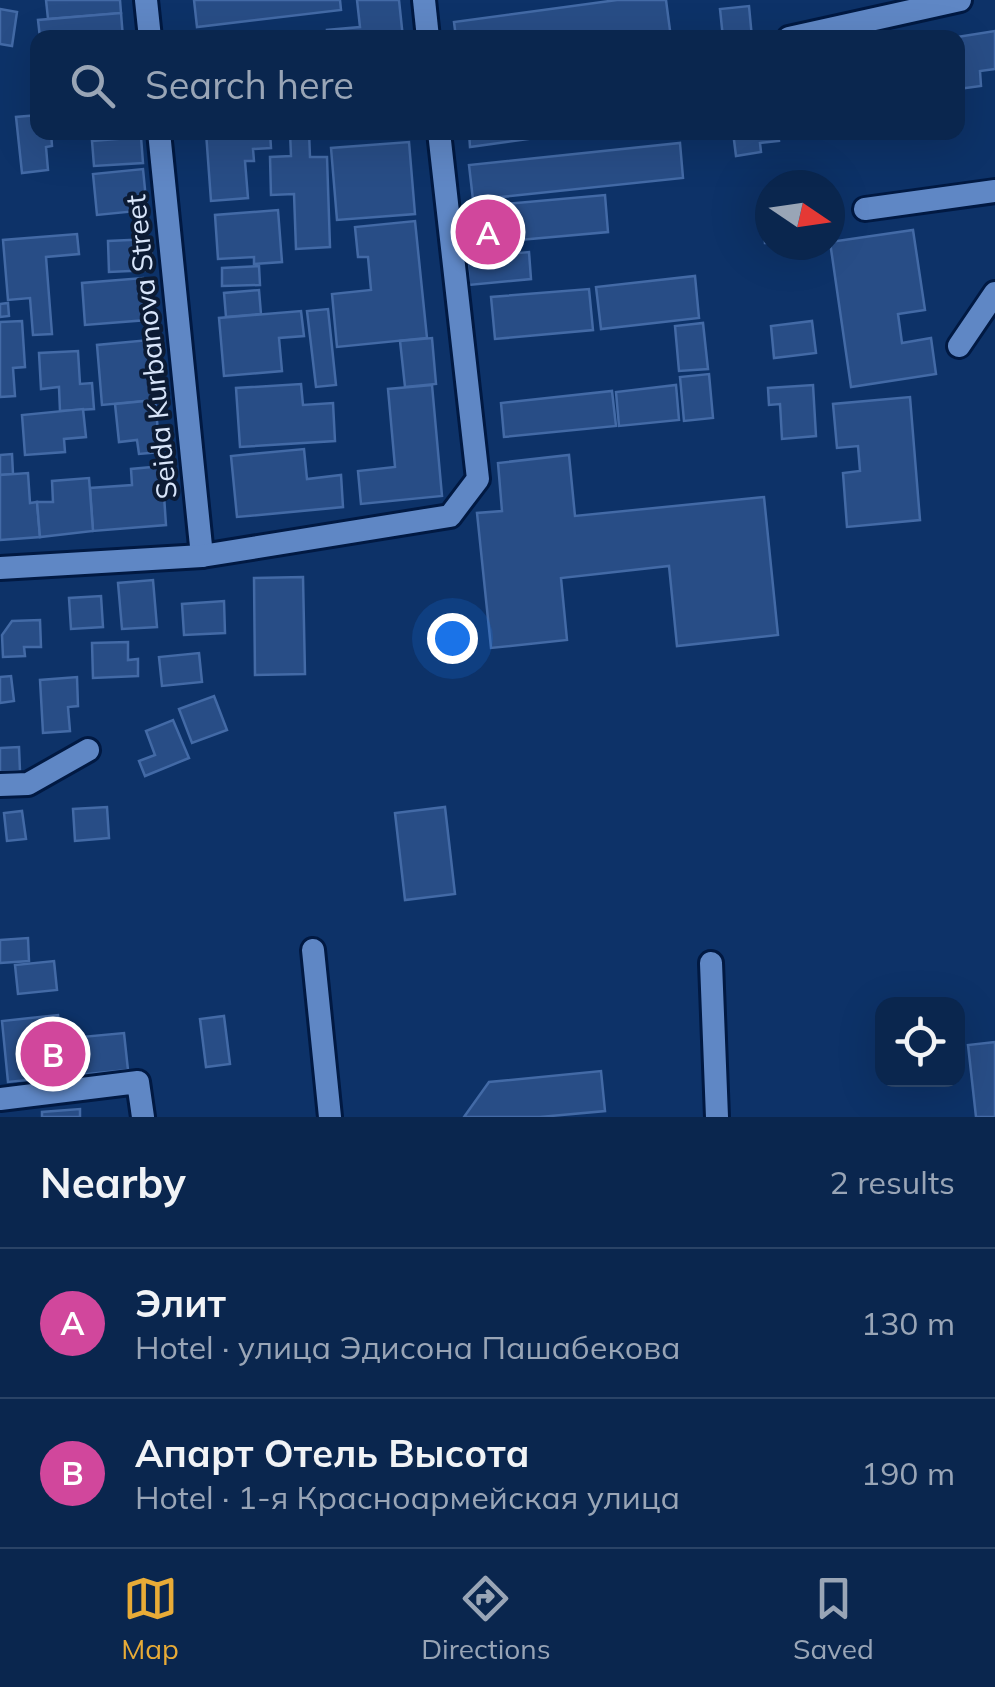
<!DOCTYPE html>
<meta charset="utf-8">
<style>
body{margin:0;font-family:Mulish,sans-serif;background:#132e55;color:#f1f3f6}
.controls{position:absolute;right:30px;bottom:30px;display:grid;overflow:hidden;border-radius:20px;box-shadow:0 10px 40px #0002}
.controls button{width:90px;height:90px;display:grid;place-items:center;padding:0;border:0;border-bottom:2px solid #2a4366;background:#0a264e;color:#f1f3f6;font:50px sans-serif}
.compass{position:absolute;left:755px;top:170px;width:90px;height:90px;border-radius:50%;background:#0a264e;box-shadow:0 10px 40px #0002;rotate:103deg}
.you{position:absolute;left:452px;top:638px;width:35px;height:35px;margin:-25px;border:8px solid #fff;border-radius:50%;background:#1a73e8;box-shadow:0 0 0 15px #1a73e833}
.badge{display:grid;place-items:center;width:65px;height:65px;border-radius:50%;background:#e8ab37;color:#fff;font-size:32px;font-weight:700}
.pin{position:absolute;translate:-50% -50%;border:5px solid #fff;box-shadow:0 2px 10px #0006}
.list{margin:0;padding:0;list-style:none}
h2{display:flex;justify-content:space-between;align-items:center;height:130px;margin:0;padding:0 40px;font-size:42px}
h2 small{font-size:32px;font-weight:400;color:#99a5b6}
.list li{display:grid;grid-template-columns:65px 1fr auto;gap:30px;align-items:center;box-sizing:border-box;height:150px;padding:0 40px;border-top:2px solid #2a4366}
.list b{display:block;font-size:38px;white-space:nowrap}
.list p{margin:0;font-size:32px;white-space:nowrap;color:#99a5b6}
.list em{font-size:32px;font-style:normal;color:#99a5b6}
.icon{flex:none;width:55px;height:55px;fill:none;stroke:currentColor;stroke-width:2;stroke-linecap:round;stroke-linejoin:round}
.map{position:relative;flex:none;width:995px;height:1117px;overflow:hidden}
.search{position:absolute;background:#0a264e;box-shadow:0 10px 40px #0002;left:30px;right:30px;top:30px;height:110px;display:flex;align-items:center;gap:25px;box-sizing:border-box;padding:0 35px;border-radius:20px;color:#99a5b6;font-size:38px}
.sheet{height:430px;background:#0a264e}
nav{display:flex;justify-content:space-around;align-items:center;box-sizing:border-box;height:140px;border-top:2px solid #2a4366;background:#0a264e;font-size:28px;color:#99a5b6}
nav a{display:grid;justify-items:center;gap:5px}
nav .on{color:#e8ab37}
.map>svg:first-child{display:block}
.building{fill:#284d86;stroke:#436aa6;stroke-width:2.5}
.lines{fill:none;stroke-linecap:round;stroke-linejoin:round}
.minor-casing{stroke:#011942;stroke-width:28}
.minor{stroke:#5f87c5;stroke-width:22}
.labels{text-anchor:middle;stroke-width:8;stroke-linejoin:round;paint-order:stroke}
.street-label{font-size:28px;fill:#d8e5fa;stroke:#0c1b34}
</style>
<div class="map">
<svg width="995" height="1117" viewBox="0 0 995 1117">
<rect width="100%" height="100%" fill="#0d3268"/>
<g class="building">
<polygon points="46,0 120,0 121,13 48,19"/>
<polygon points="194,0 340,0 341,10 197,27"/>
<polygon points="357,0 399,0 403,38 328,38 327,30 360,27"/>
<polygon points="617,0 666,0 671,38 456,38 454,22"/>
<polygon points="749,6 752,38 723,38 720,9"/>
<polygon points="0,9 17,12 12,46 0,44"/>
<polygon points="121,13 123,38 40,38 38,20"/>
<polygon points="995,31 995,69 980,71 981,86 958,89 958,38 951,38"/>
<polygon points="38,115 38,132 51,132 52,146 46,147 48,170 22,173 16,117"/>
<polygon points="206,132 270,132 271,148 253,149 254,161 245,161 248,198 211,201"/>
<polygon points="290,132 309,132 310,157 327,157 330,247 296,249 294,194 271,195 270,157 291,156"/>
<polygon points="340,132 405,132 341,138"/>
<polygon points="469,132 579,132 470,147"/>
<polygon points="733,132 778,132 779,141 760,143 761,152 736,156"/>
<polygon points="141,137 143,163 94,166 92,141"/>
<polygon points="409,142 415,214 337,220 331,148"/>
<polygon points="680,143 683,178 473,200 469,165"/>
<polygon points="143,169 147,210 97,215 93,174"/>
<polygon points="605,195 608,232 486,243 483,206"/>
<polygon points="763,203 770,203 770,243 765,243"/>
<polygon points="278,210 282,262 254,264 254,257 218,259 215,215"/>
<polygon points="415,221 427,338 337,347 332,294 371,290 368,257 358,257 355,227"/>
<polygon points="913,230 925,310 898,314 902,343 931,338 936,374 851,387 830,242"/>
<polygon points="77,234 79,254 46,257 52,334 33,335 30,298 8,300 3,240"/>
<polygon points="151,239 152,270 109,272 108,241"/>
<polygon points="529,252 531,279 469,285 467,258"/>
<polygon points="259,266 260,285 222,286 222,268"/>
<polygon points="695,276 699,318 601,329 596,287"/>
<polygon points="143,278 147,320 85,325 82,283"/>
<polygon points="589,289 593,330 495,339 491,297"/>
<polygon points="259,290 261,314 226,317 224,293"/>
<polygon points="8,303 9,316 0,317 0,304"/>
<polygon points="328,309 336,385 316,387 307,311"/>
<polygon points="301,311 304,336 279,338 282,371 224,376 219,318"/>
<polygon points="22,321 25,367 13,368 15,396 0,397 0,322"/>
<polygon points="812,321 816,353 774,358 771,326"/>
<polygon points="703,323 708,369 679,371 675,326"/>
<polygon points="432,338 436,384 405,387 400,341"/>
<polygon points="149,340 155,400 102,405 97,345"/>
<polygon points="78,351 80,384 92,383 94,409 60,411 59,387 41,389 39,353"/>
<polygon points="709,374 713,418 684,421 680,377"/>
<polygon points="301,384 303,405 333,403 335,441 240,447 236,388"/>
<polygon points="432,385 442,496 361,504 358,471 395,467 388,389"/>
<polygon points="676,385 679,420 619,426 616,392"/>
<polygon points="813,385 816,436 782,439 780,404 769,405 768,388"/>
<polygon points="612,391 616,426 504,437 501,403"/>
<polygon points="910,397 920,520 847,527 843,473 860,471 858,446 837,448 833,404"/>
<polygon points="155,400 160,452 139,454 137,440 119,442 115,404"/>
<polygon points="83,409 86,437 64,439 65,452 25,455 22,415"/>
<polygon points="304,449 307,479 341,475 343,507 237,517 231,456"/>
<polygon points="12,454 13,474 0,475 0,455"/>
<polygon points="569,455 575,516 764,497 778,635 677,646 669,566 561,578 567,640 491,648 477,513 502,511 498,463"/>
<polygon points="162,466 166,525 93,531 90,488 132,485 131,469"/>
<polygon points="28,473 30,503 37,502 40,537 0,540 0,475"/>
<polygon points="89,478 93,531 40,537 37,502 53,502 52,481"/>
<polygon points="303,577 305,674 255,675 254,578"/>
<polygon points="153,580 157,627 122,629 118,583"/>
<polygon points="101,596 103,627 71,629 69,598"/>
<polygon points="224,601 225,633 184,635 182,604"/>
<polygon points="40,620 41,647 24,647 25,656 3,657 2,635 12,621"/>
<polygon points="128,642 128,660 138,659 138,676 93,678 92,643"/>
<polygon points="199,653 202,682 162,686 159,657"/>
<polygon points="11,676 14,701 0,703 0,677"/>
<polygon points="77,677 78,706 68,707 70,731 43,733 40,680"/>
<polygon points="214,696 227,730 192,743 179,709"/>
<polygon points="173,720 189,758 145,776 139,761 155,755 146,731"/>
<polygon points="19,747 20,771 0,772 0,748"/>
<polygon points="107,807 109,838 75,841 73,809"/>
<polygon points="445,807 455,894 405,900 395,813"/>
<polygon points="22,811 26,839 7,841 4,813"/>
<polygon points="28,938 29,961 0,963 0,940"/>
<polygon points="54,961 57,990 18,994 15,965"/>
<polygon points="58,1015 61,1039 124,1033 128,1070 8,1082 2,1021"/>
<polygon points="224,1016 230,1064 206,1067 200,1019"/>
<polygon points="995,1042 995,1117 976,1117 968,1045"/>
<polygon points="601,1071 605,1111 540,1117 464,1117 489,1082"/>
<polygon points="80,1109 80,1117 42,1117 42,1112"/>
</g>
<g class="lines">
<g class="minor-casing">
<g id="minor">
<polyline points="146,0 150,38"/>
<polyline points="424,0 428,38"/>
<polyline points="789,38 960,0"/>
<polyline points="159,132 202,556"/>
<polyline points="865,209 995,191"/>
<polyline points="959,346 995,293"/>
<polyline points="0,568 202,556 450,516 478,479 439,132"/>
<polyline points="0,785 28,784 88,750"/>
<polyline points="313,950 330,1117"/>
<polyline points="711,963 717,1117"/>
<polyline points="0,1099 138,1082 143,1117"/>
</g>
</g>
<use href="#minor" class="minor"/>
</g>
<g class="labels">
<g class="street-label">
<text transform="translate(151 347) rotate(-96)" y="10">Seida Kurbanova Street</text>
</g>
</g>
</svg>
<div class="controls">
<button><svg class="icon" aria-label="locate" viewBox="0 0 24 24"><circle cx="12" cy="12" r="6"/><path d="M12 2v4M12 18v4M2 12h4M18 12h4"/></svg></button>
</div>
<svg class="compass" viewBox="-18 -18 36 36"><path d="M0-13l5 13h-10z" fill="#e53935"/><path d="M0 13l5-13h-10z" fill="#99a5b6"/></svg>
<div class="you"></div>
<div class="pin badge" style="left:488px;top:232px;background:#d1479c">A</div>
<div class="pin badge" style="left:53px;top:1054px;background:#d1479c">B</div>
<div class="search"><svg class="icon" aria-label="search" viewBox="0 0 24 24"><circle cx="10" cy="10" r="6"/><path d="M15 15l6 6"/></svg>Search here</div>
</div>
<section class="sheet">
<h2>Nearby<small>2 results</small></h2>
<ul class="list">
<li><span class="badge" style="background:#d1479c">A</span><div><b>Элит</b><p>Hotel · улица Эдисона Пашабекова</p></div><em>130 m</em></li>
<li><span class="badge" style="background:#d1479c">B</span><div><b>Апарт Отель Высота</b><p>Hotel · 1-я Красноармейская улица</p></div><em>190 m</em></li>
</ul>
</section>
<nav>
<a class="on"><svg class="icon" aria-label="map" viewBox="0 0 24 24"><path d="M3 6l6-2 6 2 6-2v14l-6 2-6-2-6 2zM9 4v14M15 6v14"/></svg>Map</a>
<a><svg class="icon" aria-label="directions" viewBox="0 0 24 24"><path d="M12 3l9 9-9 9-9-9zM9 14v-3h6M13 9l2 2-2 2"/></svg>Directions</a>
<a><svg class="icon" aria-label="saved" viewBox="0 0 24 24"><path d="M7 4h10v16l-5-4-5 4z"/></svg>Saved</a>
</nav>
